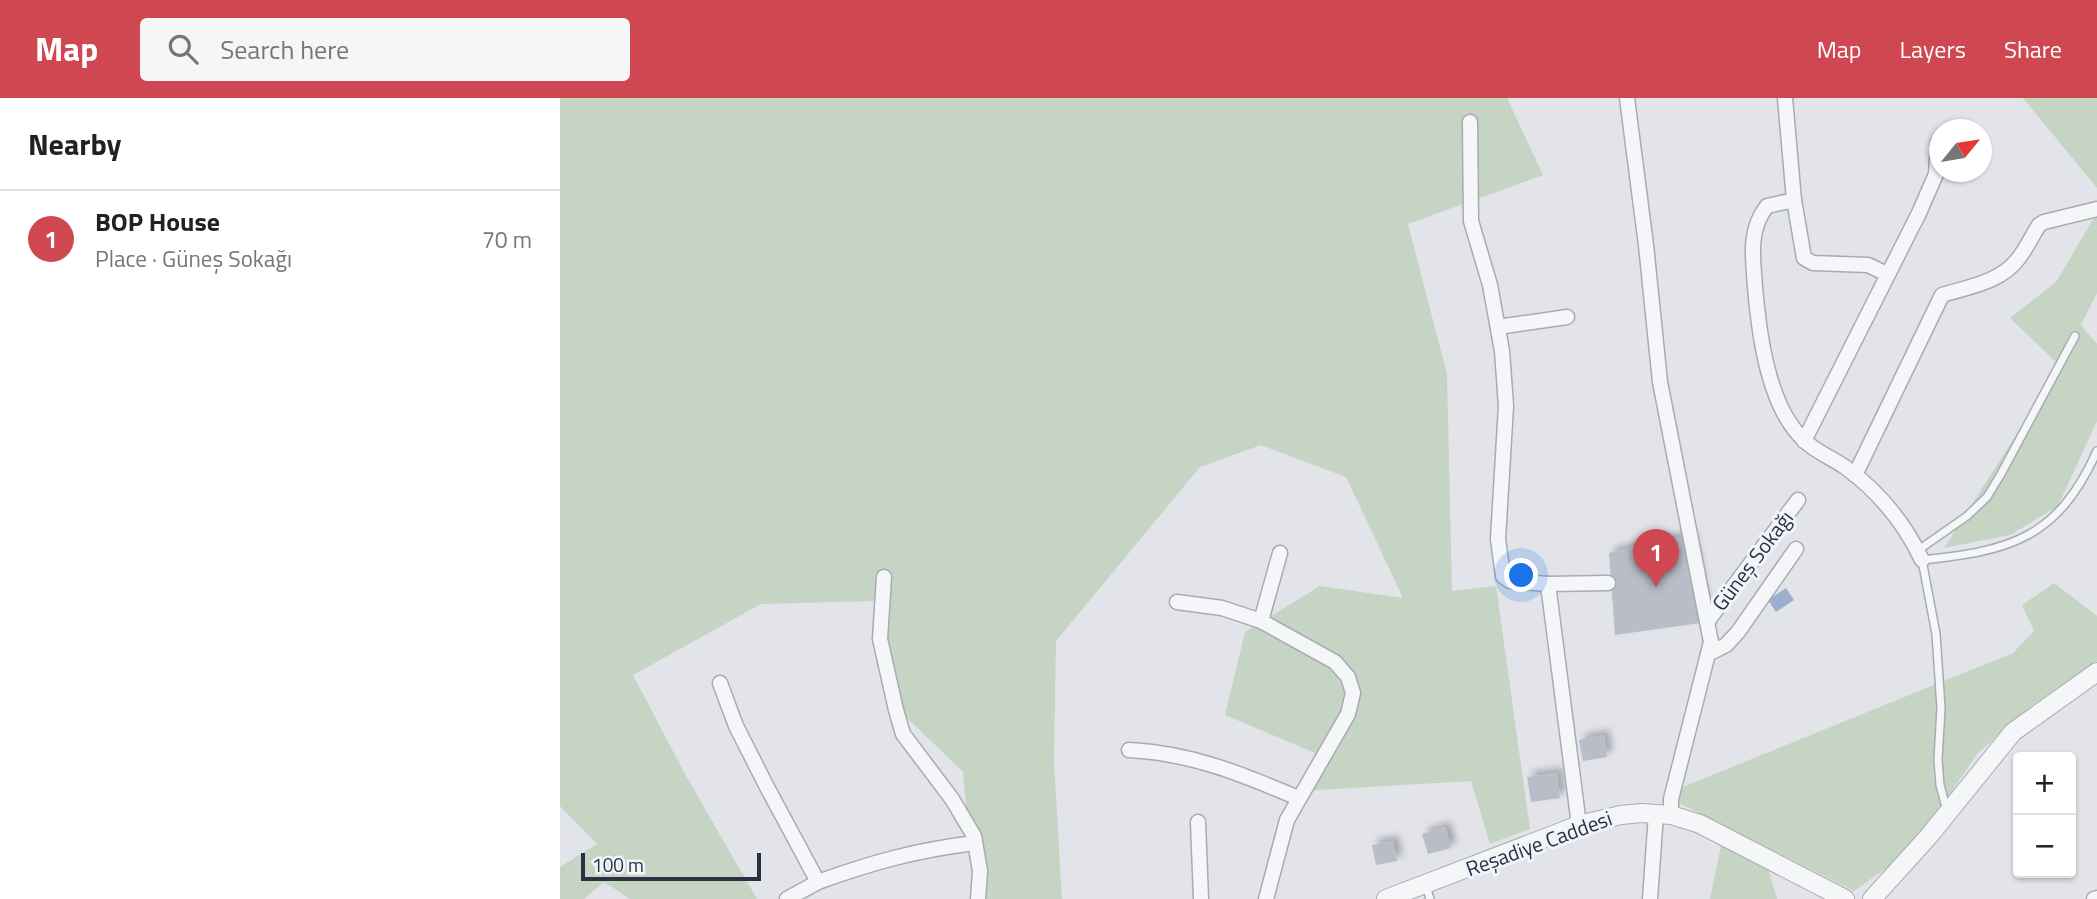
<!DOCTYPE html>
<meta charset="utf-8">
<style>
body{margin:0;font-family:"Titillium Web",sans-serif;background:#f6f6f6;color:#222}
.controls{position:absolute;right:21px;bottom:21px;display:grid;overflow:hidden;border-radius:7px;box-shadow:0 2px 5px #0004}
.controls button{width:63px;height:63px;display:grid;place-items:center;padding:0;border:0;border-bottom:2px solid #e0e0e0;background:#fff;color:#222;font:35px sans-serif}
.compass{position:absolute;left:1369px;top:21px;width:63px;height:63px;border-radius:50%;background:#fff;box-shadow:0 2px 5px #0004;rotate:60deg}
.scale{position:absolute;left:21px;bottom:18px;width:180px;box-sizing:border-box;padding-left:7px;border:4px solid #2a3142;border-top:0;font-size:19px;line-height:24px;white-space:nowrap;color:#2a3142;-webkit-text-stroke:5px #f1f4f8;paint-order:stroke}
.you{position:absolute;left:962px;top:478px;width:24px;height:24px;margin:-18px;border:5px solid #fff;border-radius:50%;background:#1a73e8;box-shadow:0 0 0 10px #1a73e833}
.badge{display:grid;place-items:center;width:46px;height:46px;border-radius:50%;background:#cf4750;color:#fff;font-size:23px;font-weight:700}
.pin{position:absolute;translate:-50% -58px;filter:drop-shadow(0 2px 4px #0008)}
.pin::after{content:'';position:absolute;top:37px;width:24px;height:21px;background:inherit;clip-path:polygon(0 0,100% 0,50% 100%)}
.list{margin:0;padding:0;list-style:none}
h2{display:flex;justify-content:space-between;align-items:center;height:91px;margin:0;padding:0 28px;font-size:30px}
h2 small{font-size:23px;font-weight:400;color:#767676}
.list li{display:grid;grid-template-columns:46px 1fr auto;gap:21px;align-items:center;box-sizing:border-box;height:98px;padding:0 28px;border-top:2px solid #e0e0e0}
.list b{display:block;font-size:26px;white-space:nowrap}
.list p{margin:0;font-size:23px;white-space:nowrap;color:#767676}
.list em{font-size:23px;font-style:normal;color:#767676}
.icon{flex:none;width:38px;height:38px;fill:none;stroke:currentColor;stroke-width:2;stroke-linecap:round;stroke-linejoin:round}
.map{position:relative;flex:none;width:1537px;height:801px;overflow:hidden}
header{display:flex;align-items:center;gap:42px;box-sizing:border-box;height:98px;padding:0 35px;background:#cf4750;color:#fff}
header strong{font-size:33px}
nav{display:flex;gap:38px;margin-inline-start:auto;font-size:24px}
.search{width:490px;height:63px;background:#f6f6f6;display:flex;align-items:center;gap:18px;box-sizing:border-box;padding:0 24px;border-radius:7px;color:#767676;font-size:26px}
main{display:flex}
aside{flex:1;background:#fff}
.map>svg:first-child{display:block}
.green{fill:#c6d4c3}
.water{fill:#9dafca}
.building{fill:#b9bdc7;filter:url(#shadow)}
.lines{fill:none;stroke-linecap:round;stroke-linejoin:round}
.service-casing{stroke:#a7abb4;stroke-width:10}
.minor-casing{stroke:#a7abb4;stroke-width:17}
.tertiary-casing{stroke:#a7abb4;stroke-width:20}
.service{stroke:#f5f6f8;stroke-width:7}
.minor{stroke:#f5f6f8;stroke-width:14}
.tertiary{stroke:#f5f6f8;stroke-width:18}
.labels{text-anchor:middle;stroke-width:6;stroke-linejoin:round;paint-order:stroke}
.street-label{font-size:21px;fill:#2a3142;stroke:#f1f4f8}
</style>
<header>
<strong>Map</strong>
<div class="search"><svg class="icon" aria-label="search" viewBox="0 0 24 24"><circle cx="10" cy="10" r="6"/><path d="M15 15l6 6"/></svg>Search here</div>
<nav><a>Map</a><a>Layers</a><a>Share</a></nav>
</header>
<main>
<aside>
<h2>Nearby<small></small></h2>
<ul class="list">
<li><span class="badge">1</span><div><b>BOP House</b><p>Place · Güneş Sokağı</p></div><em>70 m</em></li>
</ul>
</aside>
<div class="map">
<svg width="1537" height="801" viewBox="0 0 1537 801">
<defs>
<filter id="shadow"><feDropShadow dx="5.5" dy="-5.5" stdDeviation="3.5" flood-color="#0004"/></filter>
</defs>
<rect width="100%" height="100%" fill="#e2e4ea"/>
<g class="green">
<polygon points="0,0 947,0 983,77 848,126 887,276 892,493 936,488 970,731 930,746 911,683 740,693 755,655 665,617 685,534 760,488 843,500 786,379 701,347 640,369 496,543 494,663 502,801 414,801 403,674 340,613 315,503 201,506 73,577 125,676 197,801 70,801 44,784 24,801 0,801 0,769 37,746 0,708"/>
<polygon points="1463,0 1537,0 1537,90"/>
<polygon points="1537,115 1537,195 1521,227 1537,246 1537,323 1498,408 1450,437 1384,450 1500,268 1450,220 1496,184"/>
<polygon points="1494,485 1537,518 1537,563 1469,610 1417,656 1365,733 1328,769 1294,793 1103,697 1453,555 1474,533 1462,507"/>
<polygon points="1163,738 1207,767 1217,801 1150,801"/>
</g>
<polygon class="water" points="1226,490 1234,502 1216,514 1208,502"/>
<g class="building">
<polygon points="1130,437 1147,524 1055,537 1049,455"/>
<polygon points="1044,637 1047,659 1023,663 1019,642"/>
<polygon points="997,675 1000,700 971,704 967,679"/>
<polygon points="885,729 891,750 868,756 862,736"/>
<polygon points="833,743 837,763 816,767 812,747"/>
</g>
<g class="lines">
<g class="service-casing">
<g id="service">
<polyline points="1357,453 1407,418 1427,399 1441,376 1515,238"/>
<path d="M1387,713L1380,687L1378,662L1381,610L1376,536L1362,462C1451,453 1498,440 1537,353"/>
<polyline points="866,788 870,801"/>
</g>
</g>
<g class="minor-casing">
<g id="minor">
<polyline points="1067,0 1086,147 1100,284 1151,544 1111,701 1111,717"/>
<polyline points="1225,0 1234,102 1244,160 1253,165 1308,167 1327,176"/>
<polyline points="910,24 911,123 930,187 942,253 946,308 938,441 943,478 950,483 988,486 1019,727"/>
<path d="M1234,102L1207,108C1188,132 1193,160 1195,189C1199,236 1208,310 1245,343C1256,354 1272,360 1285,369C1318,393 1345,426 1362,462"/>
<polyline points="938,229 1007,219"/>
<polyline points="1244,343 1359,115 1376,76 1378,45"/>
<path d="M1295,377L1382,197C1408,189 1441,184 1458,161C1466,151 1472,138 1479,127L1484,124L1537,111"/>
<polyline points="324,479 320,541 336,612 343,636 392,701 414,738 420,773 418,801"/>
<polyline points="988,486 1048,485"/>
<polyline points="617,504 662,510 701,523"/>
<polyline points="1147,524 1238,402"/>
<polyline points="1148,556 1166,547 1178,534 1236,451"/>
<path d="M160,585L176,628L208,691L258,784C313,764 357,752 415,745"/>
<path d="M569,652C631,655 682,676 738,700"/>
<polyline points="638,724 641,801"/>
<polyline points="227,801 258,784"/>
<polyline points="706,801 727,722 788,616 793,595 788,579 775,564 701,523 720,455"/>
<polyline points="1090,801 1096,716"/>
<polyline points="1534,801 1537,800"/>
</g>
</g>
<g class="tertiary-casing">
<g id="tertiary">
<polyline points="826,801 1019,727 1061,717 1082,715 1111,717 1140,726 1285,801"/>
<polyline points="1312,801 1369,738 1453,634 1537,574"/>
</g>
</g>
<use href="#service" class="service"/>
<use href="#minor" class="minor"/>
<use href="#tertiary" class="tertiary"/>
</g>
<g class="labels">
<g class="street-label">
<text transform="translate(1193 463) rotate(-53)" y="7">Güneş Sokağı</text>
<text transform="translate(979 746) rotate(-20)" y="7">Reşadiye Caddesi</text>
</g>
</g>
</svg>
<div class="controls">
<button>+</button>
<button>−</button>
</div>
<svg class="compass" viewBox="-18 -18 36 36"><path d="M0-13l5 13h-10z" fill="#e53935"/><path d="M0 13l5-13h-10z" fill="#767676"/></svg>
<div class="scale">100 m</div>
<div class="you"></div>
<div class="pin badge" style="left:1096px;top:489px">1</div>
</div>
</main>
